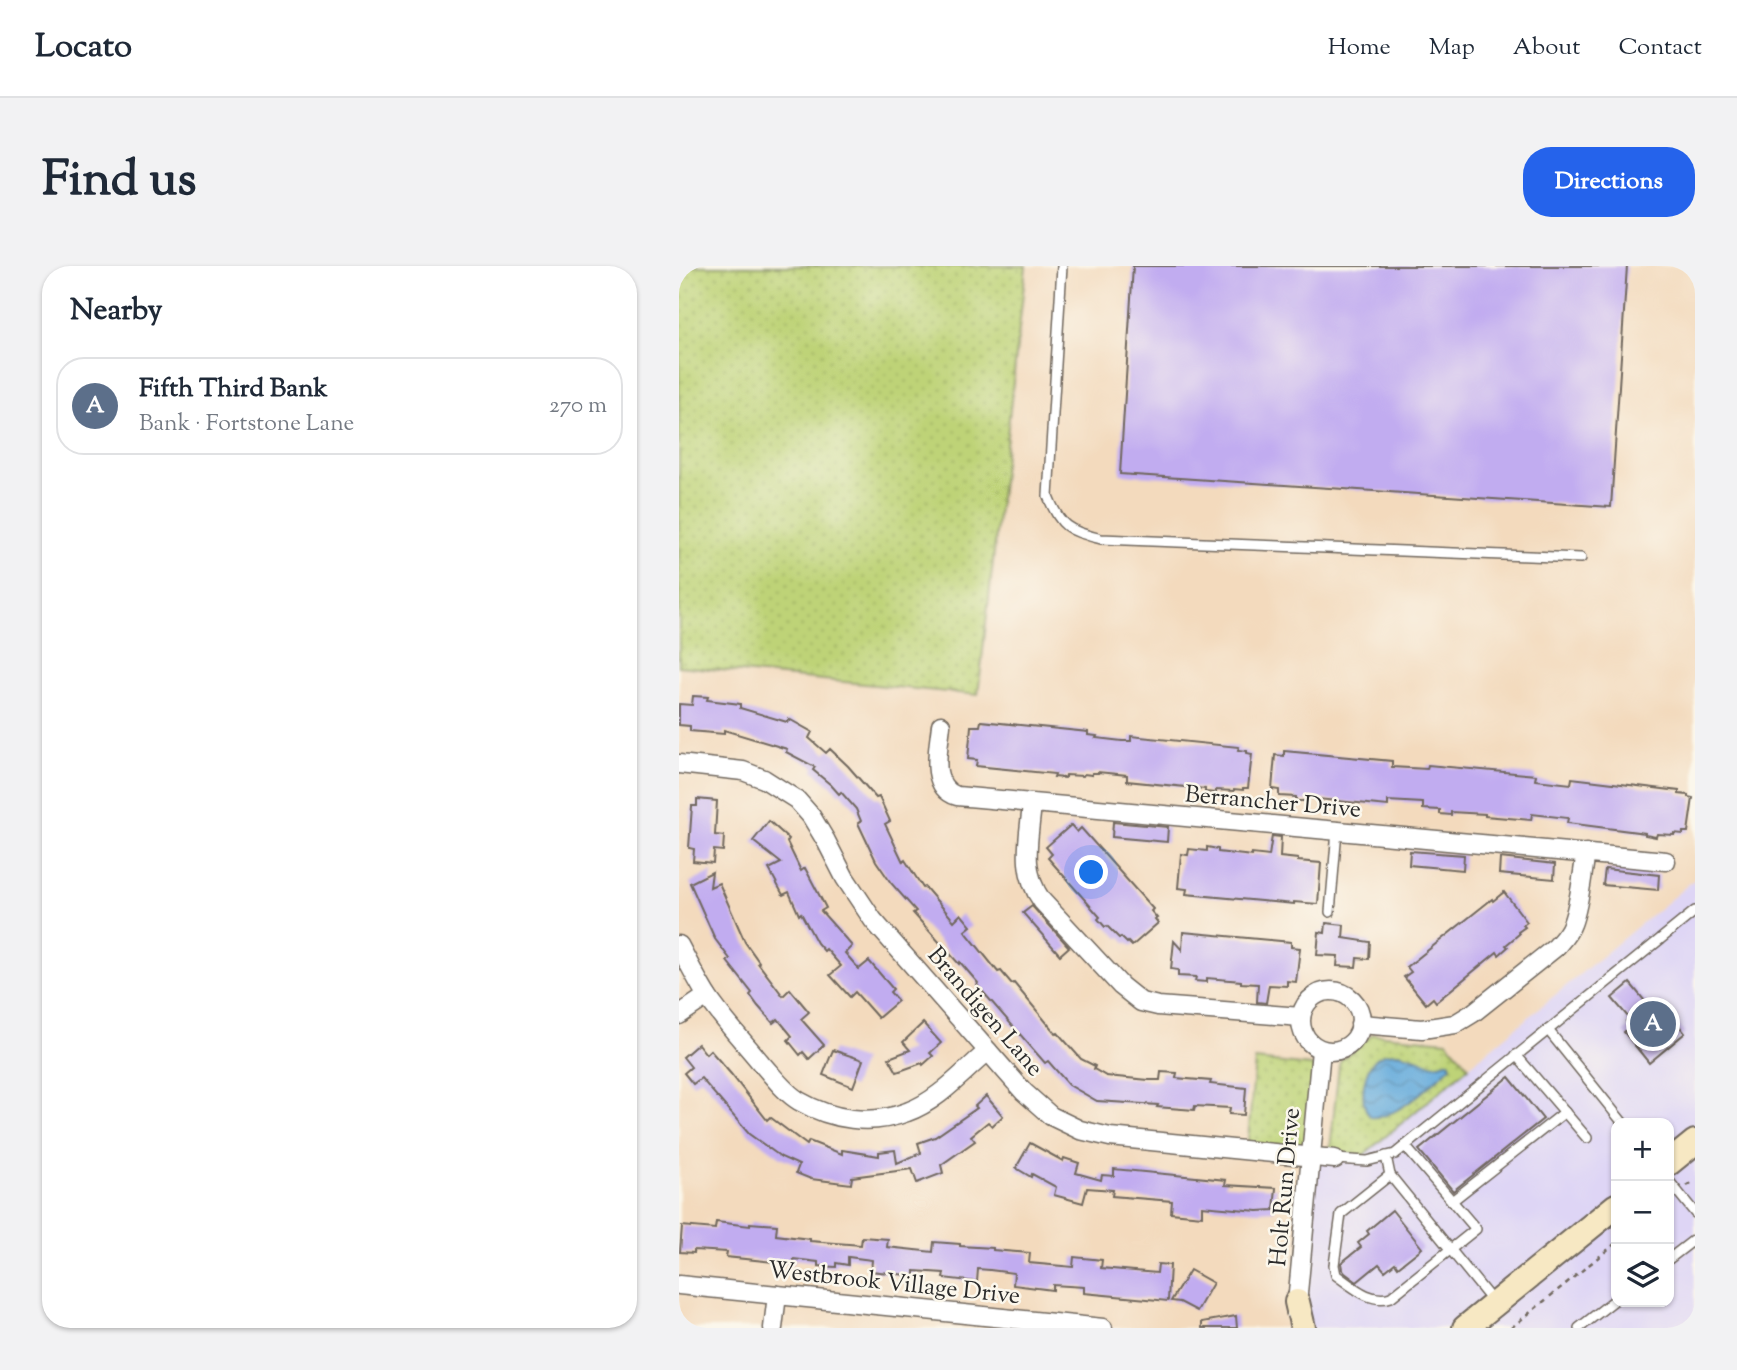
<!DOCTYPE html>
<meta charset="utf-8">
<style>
body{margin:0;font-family:"Sorts Mill Goudy",serif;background:#f2f2f3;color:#1f2937}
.controls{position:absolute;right:21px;bottom:21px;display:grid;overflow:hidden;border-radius:14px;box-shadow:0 2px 5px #0004}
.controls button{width:63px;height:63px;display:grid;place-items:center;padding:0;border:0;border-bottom:2px solid #e0e1e3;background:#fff;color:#1f2937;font:35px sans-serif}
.you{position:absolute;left:413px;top:607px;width:24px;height:24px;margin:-18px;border:5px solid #fff;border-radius:50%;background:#1a73e8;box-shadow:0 0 0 10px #1a73e833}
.badge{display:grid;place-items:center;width:46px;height:46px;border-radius:50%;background:#2563eb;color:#fff;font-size:23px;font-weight:700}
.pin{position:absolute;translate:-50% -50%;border:4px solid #fff;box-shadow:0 2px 7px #0006}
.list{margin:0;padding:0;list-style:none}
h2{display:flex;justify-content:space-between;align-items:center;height:91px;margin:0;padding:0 28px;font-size:30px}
h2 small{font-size:23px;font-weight:400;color:#747a83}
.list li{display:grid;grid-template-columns:46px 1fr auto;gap:21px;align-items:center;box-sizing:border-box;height:98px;margin:0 14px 14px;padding:0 14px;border:2px solid #e0e1e3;border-radius:28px}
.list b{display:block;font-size:26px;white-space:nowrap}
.list p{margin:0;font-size:23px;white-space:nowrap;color:#747a83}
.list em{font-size:23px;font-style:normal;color:#747a83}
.icon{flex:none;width:38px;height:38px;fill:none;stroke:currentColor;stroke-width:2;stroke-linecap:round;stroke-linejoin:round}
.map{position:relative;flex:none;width:1016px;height:1062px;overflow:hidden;border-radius:28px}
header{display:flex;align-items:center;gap:42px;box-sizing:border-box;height:98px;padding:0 35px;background:#fff;border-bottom:2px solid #e0e1e3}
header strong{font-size:33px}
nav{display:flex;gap:38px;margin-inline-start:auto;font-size:24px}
.intro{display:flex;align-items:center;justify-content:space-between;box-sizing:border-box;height:168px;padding:0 42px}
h1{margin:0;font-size:49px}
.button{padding:18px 32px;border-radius:28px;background:#2563eb;color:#fff;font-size:24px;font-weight:700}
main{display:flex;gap:42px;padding:0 42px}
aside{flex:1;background:#fff;border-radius:28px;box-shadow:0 2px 5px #0004}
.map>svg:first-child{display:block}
.built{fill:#ded5f5;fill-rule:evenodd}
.grass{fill:url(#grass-dots);stroke:#747f51;stroke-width:2}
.water{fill:url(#water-waves);stroke:#486a83;stroke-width:2}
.building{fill:#c1acf0}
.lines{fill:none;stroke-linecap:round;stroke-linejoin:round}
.service-casing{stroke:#71685e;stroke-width:12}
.minor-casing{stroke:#71685e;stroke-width:21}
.secondary-casing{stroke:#71685e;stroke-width:28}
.path{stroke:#71685e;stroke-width:2.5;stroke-dasharray:5 5;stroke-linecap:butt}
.service{stroke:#fff;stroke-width:9}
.minor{stroke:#fff;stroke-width:18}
.secondary{stroke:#f7e8c3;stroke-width:24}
.labels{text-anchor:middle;stroke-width:5;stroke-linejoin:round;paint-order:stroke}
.street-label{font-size:24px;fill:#2b2b2b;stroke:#fbf7ec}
</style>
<header>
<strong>Locato</strong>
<nav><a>Home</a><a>Map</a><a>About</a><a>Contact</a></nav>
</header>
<div class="intro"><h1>Find us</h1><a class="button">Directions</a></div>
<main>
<aside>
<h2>Nearby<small></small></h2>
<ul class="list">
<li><span class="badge" style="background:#5c6f8a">A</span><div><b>Fifth Third Bank</b><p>Bank · Fortstone Lane</p></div><em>270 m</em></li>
</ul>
</aside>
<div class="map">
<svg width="1016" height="1062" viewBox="0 0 1016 1062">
<defs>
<pattern id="grass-dots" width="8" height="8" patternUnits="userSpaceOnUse" patternTransform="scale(1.75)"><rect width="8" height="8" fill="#bed377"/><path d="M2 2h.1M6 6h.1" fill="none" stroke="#a3b567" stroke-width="1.8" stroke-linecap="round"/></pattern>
<pattern id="water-waves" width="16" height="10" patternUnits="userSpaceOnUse" patternTransform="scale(1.75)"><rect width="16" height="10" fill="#64aadb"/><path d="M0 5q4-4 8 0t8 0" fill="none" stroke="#538bb2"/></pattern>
</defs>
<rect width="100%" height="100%" fill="#fbf7ec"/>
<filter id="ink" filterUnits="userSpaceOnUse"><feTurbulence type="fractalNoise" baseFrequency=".0143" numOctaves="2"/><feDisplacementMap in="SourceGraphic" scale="14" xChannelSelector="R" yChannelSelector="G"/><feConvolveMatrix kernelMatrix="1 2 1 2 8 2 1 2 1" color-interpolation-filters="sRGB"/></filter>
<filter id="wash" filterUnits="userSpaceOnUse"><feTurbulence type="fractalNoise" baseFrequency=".00686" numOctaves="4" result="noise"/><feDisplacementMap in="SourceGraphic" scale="28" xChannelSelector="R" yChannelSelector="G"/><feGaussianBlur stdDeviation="1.57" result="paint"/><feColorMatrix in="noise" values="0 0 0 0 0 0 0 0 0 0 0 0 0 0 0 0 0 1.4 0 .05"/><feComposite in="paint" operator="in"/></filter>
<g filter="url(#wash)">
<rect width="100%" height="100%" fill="#f3dabd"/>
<path class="built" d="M1016,613V1062H616L632,891L682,890ZM937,857H990V1036H937Z"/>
<g class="grass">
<polygon points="0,0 347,0 299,429 0,400"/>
<polygon points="694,768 768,775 790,801 682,891 650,893 660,799 662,794"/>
<polygon points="576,794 641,801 632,891 568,885"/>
</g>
<path class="water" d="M720,787C727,789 737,791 743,794C754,800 757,800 770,795L772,800C754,816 718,854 692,851C678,839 684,796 703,789C708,787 715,787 720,787Z"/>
<g id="blocks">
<g class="building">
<polygon points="454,0 948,0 932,241 441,208"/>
<polygon points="14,430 29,431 28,434 61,438 61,442 108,456 110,453 133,466 130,472 147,487 151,483 169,500 197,532 200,531 211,555 206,558 224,596 226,594 244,622 246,621 275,655 282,648 292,660 286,665 319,706 322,705 333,718 335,717 377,768 379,767 402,793 416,800 415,803 427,810 470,814 481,814 482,806 498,807 497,812 532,815 531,818 567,822 565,849 550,848 551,842 516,840 515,844 478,841 479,839 418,835 390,819 369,795 366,797 298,719 299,717 281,696 280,698 234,647 237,645 212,617 197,595 179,557 182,555 177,543 162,526 160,528 152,519 134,504 136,501 107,486 108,483 45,464 45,468 11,465 11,460 0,459 0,438 13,439"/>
<polygon points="302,455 409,466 409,469 418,470 417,472 443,475 452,475 452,470 560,481 559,484 568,485 568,487 573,488 569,522 564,522 564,524 555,523 555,525 537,524 537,527 526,526 526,523 448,515 448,509 419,506 419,507 413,507 413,509 405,508 404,510 387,509 386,512 375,511 376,508 297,500 298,494 289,493 292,460 301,460"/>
<polygon points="605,485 713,495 713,501 748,503 749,499 857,509 856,514 892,518 893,512 1000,525 1000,528 1009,529 1009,531 1014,532 1009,566 1004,566 1004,568 995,567 995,569 978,568 977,571 966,569 966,567 888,557 889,552 853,548 852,554 806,550 806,548 772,546 772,549 761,548 761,544 744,543 744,537 709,535 709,540 629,532 629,535 617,535 617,531 600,530 600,524 593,523 596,489 605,490"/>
<polygon points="18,533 38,535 36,569 45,570 44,585 35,584 34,597 14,595 15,583 10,582 13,540 18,540"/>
<polygon points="90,555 110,573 108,576 122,605 126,602 147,642 142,645 173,680 166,687 180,703 190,695 214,723 211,726 219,735 199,752 176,726 171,731 151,709 162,700 147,683 145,685 138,677 122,647 120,649 110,626 104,629 90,603 102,597 74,575"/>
<polygon points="434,556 489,561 488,576 433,571"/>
<polygon points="392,559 398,566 402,562 474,643 472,645 478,652 476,653 479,657 453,680 449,676 448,677 442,671 440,672 428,660 426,661 419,653 421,651 369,592 373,588 367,581"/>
<polygon points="593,570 602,571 601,591 619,593 619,595 642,597 639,638 615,636 615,638 507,628 508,623 499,622 502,588 509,589 510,583 528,585 528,581 539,583 539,586 573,590 573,588 590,590"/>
<polygon points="731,585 785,589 784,604 730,599"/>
<polygon points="821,592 876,598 875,613 820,608"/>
<polygon points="926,603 980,609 979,624 924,619"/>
<polygon points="33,606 31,621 40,617 66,676 80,696 79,697 104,730 111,723 130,746 122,753 145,779 130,793 124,786 121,789 109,774 113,770 99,753 94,757 79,740 71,729 73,727 48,695 51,693 36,673 11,617"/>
<polygon points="825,626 848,656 844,659 846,661 839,666 840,668 827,679 829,681 820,689 818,686 757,736 754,732 747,738 725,711 732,706 728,701 813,633 814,635"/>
<polygon points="353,640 390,681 381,689 344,647"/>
<polygon points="647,657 665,659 664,672 691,676 690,693 678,692 677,701 658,700 659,690 638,689 640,666 646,667"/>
<polygon points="504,666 612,676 612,681 621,682 617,716 608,715 608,720 590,719 587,737 578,736 579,718 562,717 562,715 528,712 528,716 516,715 517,711 499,710 499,704 492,703 495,675 503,684"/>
<polygon points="951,717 969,739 972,736 976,740 981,736 1006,767 970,797 945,766 951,760 947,755 950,752 933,732"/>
<polygon points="244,757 262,777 251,787 254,790 244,799 243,797 218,806 210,792 231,784 224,776"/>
<polygon points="19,778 27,788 31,784 52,808 88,854 91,851 128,879 130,875 163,888 163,884 200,890 200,886 216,884 218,897 242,887 239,877 256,871 298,842 296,840 307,830 324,850 313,860 309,856 292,870 296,875 262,899 264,907 238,917 233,903 173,911 172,918 132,913 117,907 120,899 102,891 70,868 22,812 14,818 5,807 12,801 4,791"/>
<polygon points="154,784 184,794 174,821 144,809"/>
<polygon points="830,811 864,853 774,925 740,884"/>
<polygon points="351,877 384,895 385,892 400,897 397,907 422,914 423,909 435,910 435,903 547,914 546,919 597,922 595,944 579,945 523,940 523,950 492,947 493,935 433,930 434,924 408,922 404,937 375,929 377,921 353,908 352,911 337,902"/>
<polygon points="713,944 743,982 719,1001 716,997 706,1005 700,998 678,1016 666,1007 663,1003 662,997 682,981 679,977 690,968 688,965"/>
<polygon points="37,956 71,960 71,957 98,959 97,969 131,973 131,975 182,979 183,971 209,973 208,981 254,986 255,976 281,978 281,980 314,982 314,984 351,987 350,997 394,1001 395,991 423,994 422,1002 478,1007 479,998 491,999 489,1035 405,1027 405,1021 374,1019 374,1024 334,1019 335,1007 311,1004 299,1003 298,1016 264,1012 265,1007 236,1005 236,1010 192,1005 193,994 169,991 169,999 157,997 157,1001 139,1000 139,996 115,993 114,998 47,991 48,986 15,984 15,987 1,986 3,960 36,963"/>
<polygon points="511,1004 534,1017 518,1045 501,1036 492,1035"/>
<polygon points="557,1050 558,1062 523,1062 523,1056"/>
</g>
</g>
</g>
<g filter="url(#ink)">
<use href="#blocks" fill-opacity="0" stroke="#71685e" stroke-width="2"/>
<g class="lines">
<g class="service-casing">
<g id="service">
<path d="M383,0L369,230C382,263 390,264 422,273L902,292"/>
<polyline points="651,646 658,565"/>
<polyline points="869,764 944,857"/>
<polyline points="837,789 908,872"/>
<path d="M707,890L711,909L662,948L655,999L657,1009C674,1021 692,1038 712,1031L797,963L726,880"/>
<polyline points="656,893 688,895 716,888 1016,645"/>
<polyline points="711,909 814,1036"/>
<polyline points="990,915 1016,947"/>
<polyline points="773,935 886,846"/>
<polyline points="990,993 1016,973"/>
<polyline points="900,1062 937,1033"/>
</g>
</g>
<g class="minor-casing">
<g id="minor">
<path d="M262,459C260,481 249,521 278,530L987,595"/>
<polyline points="0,498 64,505 85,513 118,534 132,550 147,575 166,612 194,654 345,826 372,850 401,864 431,871 656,893"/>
<path d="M353,538C350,573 341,605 363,635L442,720L462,736L479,740L622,751"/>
<path d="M0,679C9,696 18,714 28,730C44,754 64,775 82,797C94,810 105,826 120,835C153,854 192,860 228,846C259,835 284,806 309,785"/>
<circle cx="652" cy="755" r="30"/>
<polyline points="0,749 28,730"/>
<path d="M681,758L743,763L776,758L794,747L877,681C883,674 890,667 893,658C901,637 903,609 907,587"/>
<polyline points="0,1019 424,1062"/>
<polyline points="617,1048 642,784"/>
<polyline points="94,1062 98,1029"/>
</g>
</g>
<g class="secondary-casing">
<g id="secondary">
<polyline points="990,897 1016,876"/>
<polyline points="618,1036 624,1062"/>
<polyline points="786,1062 937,940"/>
</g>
</g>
<g class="path">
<polyline points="1008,920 1016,914"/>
<polyline points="832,1062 937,977"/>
</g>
<use href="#service" class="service"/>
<use href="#minor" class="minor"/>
<use href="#secondary" class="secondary"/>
</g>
</g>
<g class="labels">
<g class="street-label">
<text transform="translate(594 535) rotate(5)" y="8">Berrancher Drive</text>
<text transform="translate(307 745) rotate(49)" y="8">Brandigen Lane</text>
<text transform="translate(605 921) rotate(-85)" y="8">Holt Run Drive</text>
<text transform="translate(215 1016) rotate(6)" y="8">Westbrook Village Drive</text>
</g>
</g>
</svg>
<div class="controls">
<button>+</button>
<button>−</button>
<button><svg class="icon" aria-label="layers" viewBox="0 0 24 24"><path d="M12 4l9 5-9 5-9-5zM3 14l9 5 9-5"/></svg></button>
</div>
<div class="you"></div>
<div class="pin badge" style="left:974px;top:758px;background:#5c6f8a">A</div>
</div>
</main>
